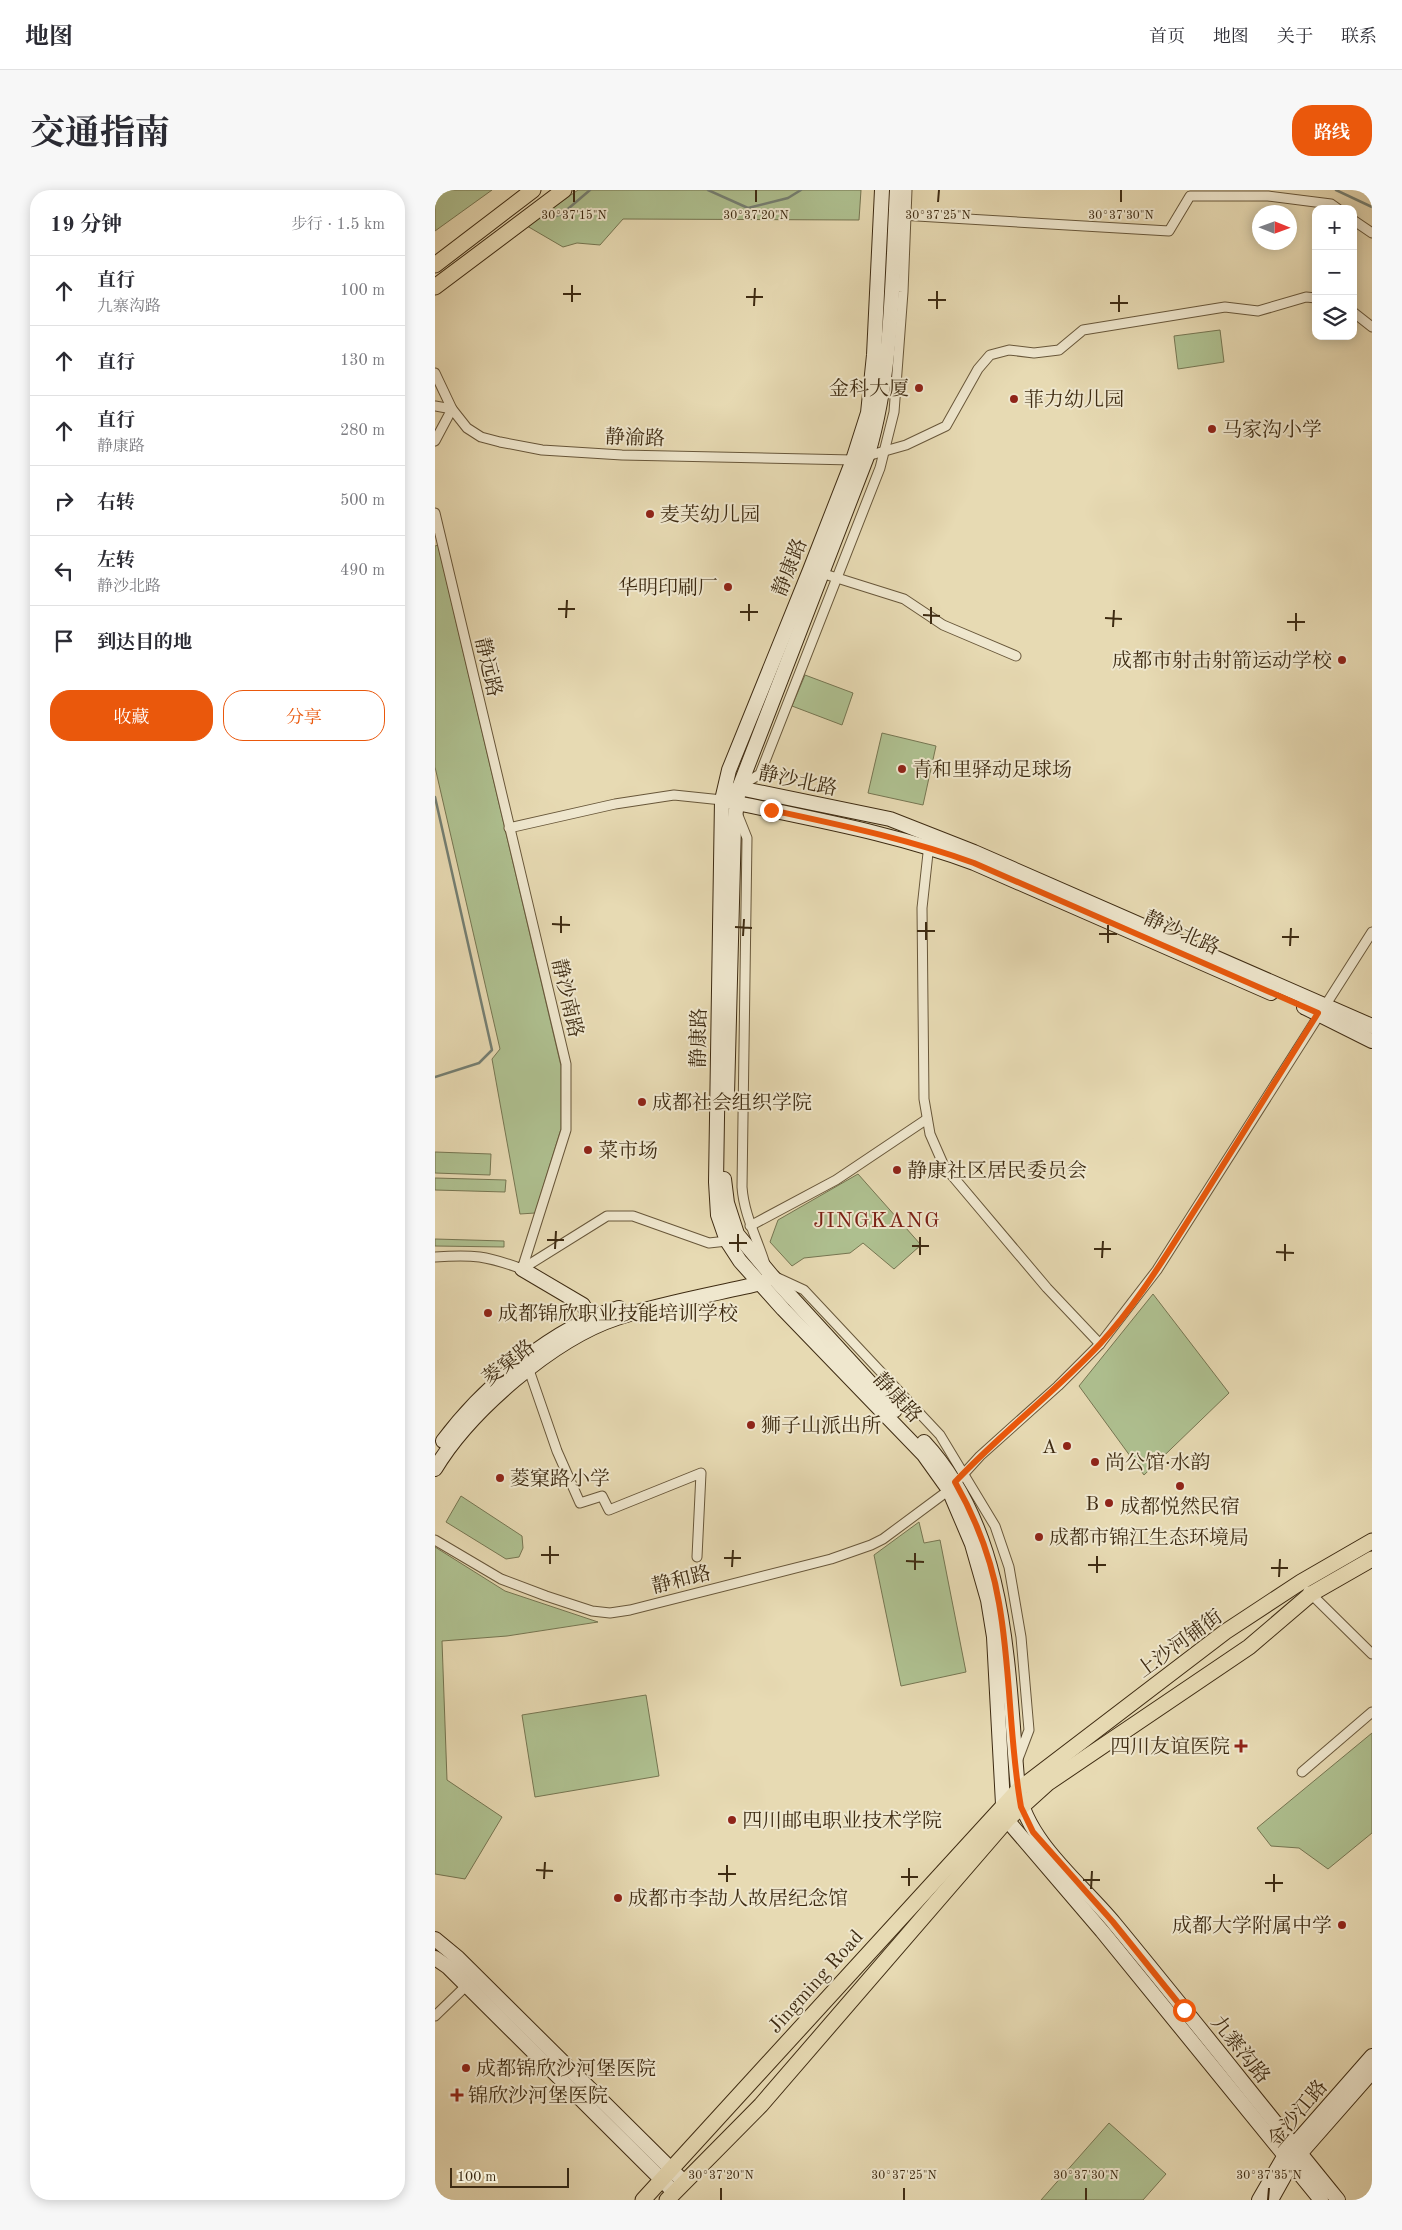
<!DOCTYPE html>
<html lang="zh">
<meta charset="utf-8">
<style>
body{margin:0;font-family:"Old Standard TT","Noto Serif SC",serif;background:#f7f7f7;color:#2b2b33}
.controls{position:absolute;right:15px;top:15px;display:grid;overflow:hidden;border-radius:10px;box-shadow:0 2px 12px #0003}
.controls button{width:45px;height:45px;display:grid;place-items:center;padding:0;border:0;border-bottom:1px solid #e1e1e2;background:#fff;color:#2b2b33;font:25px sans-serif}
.compass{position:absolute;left:817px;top:15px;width:45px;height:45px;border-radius:50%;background:#fff;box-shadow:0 2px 12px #0003;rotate:91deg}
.scale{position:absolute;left:15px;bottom:12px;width:119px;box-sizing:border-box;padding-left:5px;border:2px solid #3e2b12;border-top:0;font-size:14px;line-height:18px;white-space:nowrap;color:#3e2b12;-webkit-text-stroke:4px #efe7ce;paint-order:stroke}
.stop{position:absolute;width:15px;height:15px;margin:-11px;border:4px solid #ea580c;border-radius:50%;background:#fff}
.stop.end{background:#ea580c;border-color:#fff;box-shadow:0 1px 5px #0008}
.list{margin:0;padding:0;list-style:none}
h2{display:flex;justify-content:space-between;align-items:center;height:65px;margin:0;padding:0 20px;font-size:21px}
h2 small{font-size:16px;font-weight:400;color:#7c7c81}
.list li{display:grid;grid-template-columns:32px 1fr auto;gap:15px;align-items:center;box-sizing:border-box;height:70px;padding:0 20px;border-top:1px solid #e1e1e2}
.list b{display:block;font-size:19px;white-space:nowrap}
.list p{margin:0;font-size:16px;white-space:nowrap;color:#7c7c81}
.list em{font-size:16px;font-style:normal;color:#7c7c81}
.actions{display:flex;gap:10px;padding:15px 20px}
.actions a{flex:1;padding:11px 0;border:1px solid #ea580c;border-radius:20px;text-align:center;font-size:18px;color:#ea580c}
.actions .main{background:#ea580c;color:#fff}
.icon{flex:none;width:28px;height:28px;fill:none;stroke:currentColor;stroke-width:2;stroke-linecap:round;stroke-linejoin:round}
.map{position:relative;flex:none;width:937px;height:2010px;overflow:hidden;border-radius:20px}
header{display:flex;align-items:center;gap:30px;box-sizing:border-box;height:70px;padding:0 25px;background:#fff;border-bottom:1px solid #e1e1e2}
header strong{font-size:24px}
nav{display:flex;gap:28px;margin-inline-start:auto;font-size:18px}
.intro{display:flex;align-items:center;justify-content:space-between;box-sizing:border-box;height:120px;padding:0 30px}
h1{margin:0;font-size:35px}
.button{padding:12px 22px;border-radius:20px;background:#ea580c;color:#fff;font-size:18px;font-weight:700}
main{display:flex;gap:30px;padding:0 30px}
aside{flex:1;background:#fff;border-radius:20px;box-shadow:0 2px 12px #0003}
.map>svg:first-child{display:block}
.green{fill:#afc191;stroke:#767652}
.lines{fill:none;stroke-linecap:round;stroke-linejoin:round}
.stream{stroke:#758074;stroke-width:2.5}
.street-casing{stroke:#68573a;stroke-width:11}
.secondary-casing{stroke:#3e2b12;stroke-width:16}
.primary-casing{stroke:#3e2b12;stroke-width:17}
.street{stroke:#efe7ce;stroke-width:9}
.secondary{stroke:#efe7ce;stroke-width:14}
.primary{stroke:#e7dab3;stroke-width:15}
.route{stroke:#ea580c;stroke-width:6}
.ticks{fill:none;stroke:#3e2b12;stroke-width:2}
.poi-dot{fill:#8f2418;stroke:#efe7ce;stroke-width:2}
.labels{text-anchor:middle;stroke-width:4;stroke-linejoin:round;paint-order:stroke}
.poi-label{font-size:20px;fill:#3e2b12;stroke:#efe7ce;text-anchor:start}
.street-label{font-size:20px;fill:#3e2b12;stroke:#efe7ce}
.quarter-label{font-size:22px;letter-spacing:1px;fill:#7a1f14;stroke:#efe7ce}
.ticks-label{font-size:12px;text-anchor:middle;fill:#3e2b12;stroke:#efe7ce;stroke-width:4;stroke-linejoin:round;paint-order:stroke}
</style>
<header>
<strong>地图</strong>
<nav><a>首页</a><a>地图</a><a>关于</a><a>联系</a></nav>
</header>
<div class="intro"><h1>交通指南</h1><a class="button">路线</a></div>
<main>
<aside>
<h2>19 分钟<small>步行 · 1.5 km</small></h2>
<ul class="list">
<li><svg class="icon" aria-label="ahead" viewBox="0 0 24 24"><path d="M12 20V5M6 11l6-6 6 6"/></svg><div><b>直行</b><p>九寨沟路</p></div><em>100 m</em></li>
<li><svg class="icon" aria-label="ahead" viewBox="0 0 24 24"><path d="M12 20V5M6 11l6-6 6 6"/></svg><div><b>直行</b></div><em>130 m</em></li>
<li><svg class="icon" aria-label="ahead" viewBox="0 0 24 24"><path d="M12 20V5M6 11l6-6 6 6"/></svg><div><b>直行</b><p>静康路</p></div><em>280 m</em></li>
<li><svg class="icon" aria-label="right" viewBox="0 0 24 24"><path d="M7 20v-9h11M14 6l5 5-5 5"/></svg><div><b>右转</b></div><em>500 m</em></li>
<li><svg class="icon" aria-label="left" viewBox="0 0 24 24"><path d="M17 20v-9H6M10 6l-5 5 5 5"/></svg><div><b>左转</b><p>静沙北路</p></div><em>490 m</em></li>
<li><svg class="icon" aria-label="arrive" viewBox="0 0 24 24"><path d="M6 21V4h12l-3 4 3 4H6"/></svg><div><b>到达目的地</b></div></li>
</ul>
<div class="actions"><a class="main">收藏</a><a>分享</a></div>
</aside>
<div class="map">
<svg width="937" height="2010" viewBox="0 0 937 2010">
<rect width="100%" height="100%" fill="#e7dab3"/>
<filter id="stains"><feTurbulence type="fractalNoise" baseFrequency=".004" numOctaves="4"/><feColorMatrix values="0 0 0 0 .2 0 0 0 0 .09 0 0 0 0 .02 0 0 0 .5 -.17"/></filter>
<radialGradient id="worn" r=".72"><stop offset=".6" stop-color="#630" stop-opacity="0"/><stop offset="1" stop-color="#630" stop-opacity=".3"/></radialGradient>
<g class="green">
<polygon points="0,0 57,0 0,41"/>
<polygon points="143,0 426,0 424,30 188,29 165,55 142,53 128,57 92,36"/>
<polygon points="785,140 789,172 743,179 739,146"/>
<polygon points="3,355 126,876 126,939 100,1023 85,1024 57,869 65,859 0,577 0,356"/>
<polygon points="370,485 418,503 407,535 357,516"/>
<polygon points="447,543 501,556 488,615 433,603"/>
<polygon points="0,962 56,964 55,985 0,983"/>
<polygon points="423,984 486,1055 459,1079 428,1053 415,1063 369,1068 357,1076 335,1052 343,1030"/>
<polygon points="0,988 71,990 70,1002 0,1000"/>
<polygon points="0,1049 69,1051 69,1057 0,1056"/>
<polygon points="718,1104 794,1203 709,1285 644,1196"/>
<polygon points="26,1306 87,1346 88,1358 84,1367 71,1369 11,1332"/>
<polygon points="484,1332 489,1353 505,1350 531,1482 466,1496 439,1365"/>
<polygon points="0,1357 70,1401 163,1432 72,1446 7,1451 12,1590 67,1627 30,1689 0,1684"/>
<polygon points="211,1505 224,1586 100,1607 87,1525"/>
<polygon points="937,1543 937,1643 893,1679 864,1658 836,1656 822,1638"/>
<polygon points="674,1933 731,1984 708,2010 606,2010"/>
</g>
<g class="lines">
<g class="stream">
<polyline points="273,0 313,18 353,8 366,0"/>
<polyline points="901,0 937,17"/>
<polyline points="117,27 127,24 155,0"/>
<polyline points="0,607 57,860 44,873 0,887"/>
</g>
<g class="street-casing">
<g id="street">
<polyline points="465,25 734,41 755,6 833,6 896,14 903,19"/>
<polyline points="918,30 937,43"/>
<polyline points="918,122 937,137"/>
<polyline points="0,183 17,219 32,238 46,247 65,252 107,260 187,265 418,270 471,255 511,236 543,179 555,165 574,160 599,163 624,160 648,140 790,117 823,121 871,107 881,108"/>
<polyline points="0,216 17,219 0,251"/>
<polyline points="0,323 131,874 131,940 87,1079"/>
<polyline points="383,382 469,409 508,435 581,466"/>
<polyline points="304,597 325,584 445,278 459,222 468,102 472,0"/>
<path d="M302,623L312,648L307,997C309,1025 322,1048 330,1074"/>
<polyline points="74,638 180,614 239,605 287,610"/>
<polyline points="494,654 487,718 489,909 495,944 509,976 612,1098 665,1154"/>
<polyline points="315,1036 401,990 492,929"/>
<path d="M0,1067C38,1064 52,1066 87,1079L172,1026H198L274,1053L292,1051"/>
<polyline points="343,1088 369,1100 505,1245 560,1336 574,1377 586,1447 594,1540 583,1569"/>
<polyline points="94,1180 122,1261 145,1313 167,1306 174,1320 266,1283 262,1367"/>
<polyline points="0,1350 66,1389 111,1406 157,1421 175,1423 195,1420 396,1369 436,1355 448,1349 514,1300 545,1266 623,1196 665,1154 722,1080 937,742"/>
<polyline points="873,1401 937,1464"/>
<polyline points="867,1582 937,1522"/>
<polyline points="0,1826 31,1796"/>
</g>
</g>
<g class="secondary-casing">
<g id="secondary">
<polyline points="447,0 439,165 433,223 418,270 375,380 294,580 287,610 281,992 283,1025 292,1051 305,1071 348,1119 489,1265 514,1300 537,1354 553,1410 559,1447 568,1614 572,1630 667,1741 886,2010"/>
<polyline points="298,602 304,598 455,629 539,662 937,836"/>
<path d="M293,611C376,629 459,643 539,673L836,803"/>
<polyline points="869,817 937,851"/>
<path d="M292,905L299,635L304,598L433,264C458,178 457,88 462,0"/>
<polyline points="289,989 292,1013 302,1044 337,1086 460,1220"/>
<polyline points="87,1079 148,1115 160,1135"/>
<path d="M8,1251C48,1197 119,1137 184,1118"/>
<path d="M489,1252C575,1345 572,1481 583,1600C592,1652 646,1693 679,1733C755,1825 828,1918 903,2010"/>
<path d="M0,1279C34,1222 118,1149 182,1128C227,1113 280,1104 327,1093L333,1089"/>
<polyline points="0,1749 23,1768 249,1992"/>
<polyline points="0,1768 13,1777 239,2002"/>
<polyline points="824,2010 850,1965 937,1866"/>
<polyline points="836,2010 856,1974 937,1882"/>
</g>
</g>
<g class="primary-casing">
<g id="primary">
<polyline points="0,75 98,0"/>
<polyline points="0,97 129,0"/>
<polyline points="208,2010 583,1600 790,1442 866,1392 937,1351"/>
<polyline points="232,2010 326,1915 572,1630 613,1593 814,1457 876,1404 937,1369"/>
</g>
</g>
<use href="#street" class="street"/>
<use href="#secondary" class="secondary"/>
<use href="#primary" class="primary"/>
</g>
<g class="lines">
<path class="route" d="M336,620C405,635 473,649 539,673L883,823C844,886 804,949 765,1012C734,1060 704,1112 665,1154C619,1203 566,1243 520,1292C541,1329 557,1371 564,1413C576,1480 574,1549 586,1617L598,1642L678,1732L749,1820"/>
</g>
<path class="ticks" d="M139,12V0M321,12V0M503,12L504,0M686,12V0M128,104H146M311,107H328M493,110H511M137,112V95M675,113H693M319,116L320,98M502,119V101M684,122V105M123,419H140M305,422H323M488,425L505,426M131,428L132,410M670,428L687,429M314,431V414M852,432H870M496,434V417M678,437L679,420M861,441V423M117,734L135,735M300,737L317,738M482,741H500M126,743V726M664,744H682M308,746L309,729M847,747H864M491,750V732M673,753V735M855,756L856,738M112,1050H129M294,1053H312M477,1056H494M120,1059L121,1041M659,1059H676M303,1062V1044M841,1062L859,1063M485,1065V1047M667,1068L668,1051M850,1071V1054M106,1365H124M289,1368H306M471,1371L489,1372M115,1374V1356M653,1375H671M297,1377L298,1360M836,1378H853M480,1380V1363M662,1383V1366M844,1387L845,1369M101,1680L118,1681M283,1684H301M466,1687H483M109,1689L110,1672M648,1690H665M292,1692V1675M830,1693H848M474,1696V1678M656,1699L657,1681M839,1702V1684M286,2010V1998M469,2010V1998M651,2010V1998M833,2010L834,1998"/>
<g class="poi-dot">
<circle cx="484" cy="198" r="5"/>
<circle cx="579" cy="209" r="5"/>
<circle cx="777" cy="239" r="5"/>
<circle cx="215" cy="324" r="5"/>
<circle cx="293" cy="397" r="5"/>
<circle cx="907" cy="470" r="5"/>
<circle cx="467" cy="579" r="5"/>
<circle cx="207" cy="912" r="5"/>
<circle cx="153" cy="960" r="5"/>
<circle cx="462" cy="980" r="5"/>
<circle cx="53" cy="1123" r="5"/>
<circle cx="316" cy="1235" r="5"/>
<circle cx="632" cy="1256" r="5"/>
<circle cx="660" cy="1272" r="5"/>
<circle cx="65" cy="1288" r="5"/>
<circle cx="745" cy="1296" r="5"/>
<circle cx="674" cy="1313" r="5"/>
<circle cx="604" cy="1347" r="5"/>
<path d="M803.5 1548.5h5v5h5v5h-5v5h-5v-5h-5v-5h5z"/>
<circle cx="297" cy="1630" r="5"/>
<circle cx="183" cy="1708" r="5"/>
<circle cx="907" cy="1735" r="5"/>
<circle cx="31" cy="1878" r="5"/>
<path d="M19.5 1897.5h5v5h5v5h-5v5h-5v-5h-5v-5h5z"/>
</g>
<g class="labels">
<g class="poi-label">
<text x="474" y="205" text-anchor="end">金科大厦</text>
<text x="589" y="216">菲力幼儿园</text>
<text x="787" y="246">马家沟小学</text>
<text x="225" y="331">麦芙幼儿园</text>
<text x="283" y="404" text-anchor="end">华明印刷厂</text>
<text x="897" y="477" text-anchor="end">成都市射击射箭运动学校</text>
<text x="477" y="586">青和里驿动足球场</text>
<text x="217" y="919">成都社会组织学院</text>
<text x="163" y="967">菜市场</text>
<text x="472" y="987">静康社区居民委员会</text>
<text x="63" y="1130">成都锦欣职业技能培训学校</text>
<text x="326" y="1242">狮子山派出所</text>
<text x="622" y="1263" text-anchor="end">A</text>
<text x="670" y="1279">尚公馆·水韵</text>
<text x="75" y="1295">菱窠路小学</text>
<text x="664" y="1320" text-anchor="end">B</text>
<text x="745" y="1323" text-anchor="middle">成都悦然民宿</text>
<text x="614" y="1354">成都市锦江生态环境局</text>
<text x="795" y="1563" text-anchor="end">四川友谊医院</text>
<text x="307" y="1637">四川邮电职业技术学院</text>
<text x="193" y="1715">成都市李劼人故居纪念馆</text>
<text x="897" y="1742" text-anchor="end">成都大学附属中学</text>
<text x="41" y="1885">成都锦欣沙河堡医院</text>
<text x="33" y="1912">锦欣沙河堡医院</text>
</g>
<g class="street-label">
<text transform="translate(200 247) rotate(2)" y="7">静渝路</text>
<text transform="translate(354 377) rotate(-68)" y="7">静康路</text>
<text transform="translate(54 477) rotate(77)" y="7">静远路</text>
<text transform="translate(363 590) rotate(12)" y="7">静沙北路</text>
<text transform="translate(747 742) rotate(24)" y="7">静沙北路</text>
<text transform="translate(133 808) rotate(77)" y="7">静沙南路</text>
<text transform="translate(263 848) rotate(-89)" y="7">静康路</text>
<text transform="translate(73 1172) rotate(-38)" y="7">菱窠路</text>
<text transform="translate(463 1207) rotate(47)" y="7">静康路</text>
<text transform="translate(246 1389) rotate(-14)" y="7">静和路</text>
<text transform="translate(744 1453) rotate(-36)" y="7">上沙河铺街</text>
<text transform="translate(380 1791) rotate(-48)" y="7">Jingming Road</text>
<text transform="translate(806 1859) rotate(51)" y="7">九寨沟路</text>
<text transform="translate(862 1923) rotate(-50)" y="7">金沙江路</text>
</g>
<g class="quarter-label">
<text x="442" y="1037">JINGKANG</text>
</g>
</g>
<g class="ticks-label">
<text x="139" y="29">30°37'15"N</text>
<text x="321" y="29">30°37'20"N</text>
<text x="503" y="29">30°37'25"N</text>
<text x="686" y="29">30°37'30"N</text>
<text x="286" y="1989">30°37'20"N</text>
<text x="469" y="1989">30°37'25"N</text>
<text x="651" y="1989">30°37'30"N</text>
<text x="834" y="1989">30°37'35"N</text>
</g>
<rect width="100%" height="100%" filter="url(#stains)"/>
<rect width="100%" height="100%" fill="url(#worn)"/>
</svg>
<div class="controls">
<button>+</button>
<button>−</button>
<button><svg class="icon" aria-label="layers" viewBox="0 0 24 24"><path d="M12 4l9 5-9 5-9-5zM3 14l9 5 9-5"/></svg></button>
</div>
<svg class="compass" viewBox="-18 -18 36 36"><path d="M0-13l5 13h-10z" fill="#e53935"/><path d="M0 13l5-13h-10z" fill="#7c7c81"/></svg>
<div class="scale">100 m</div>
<div class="stop" style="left:749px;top:1820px"></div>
<div class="stop end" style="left:336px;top:620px"></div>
</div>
</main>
